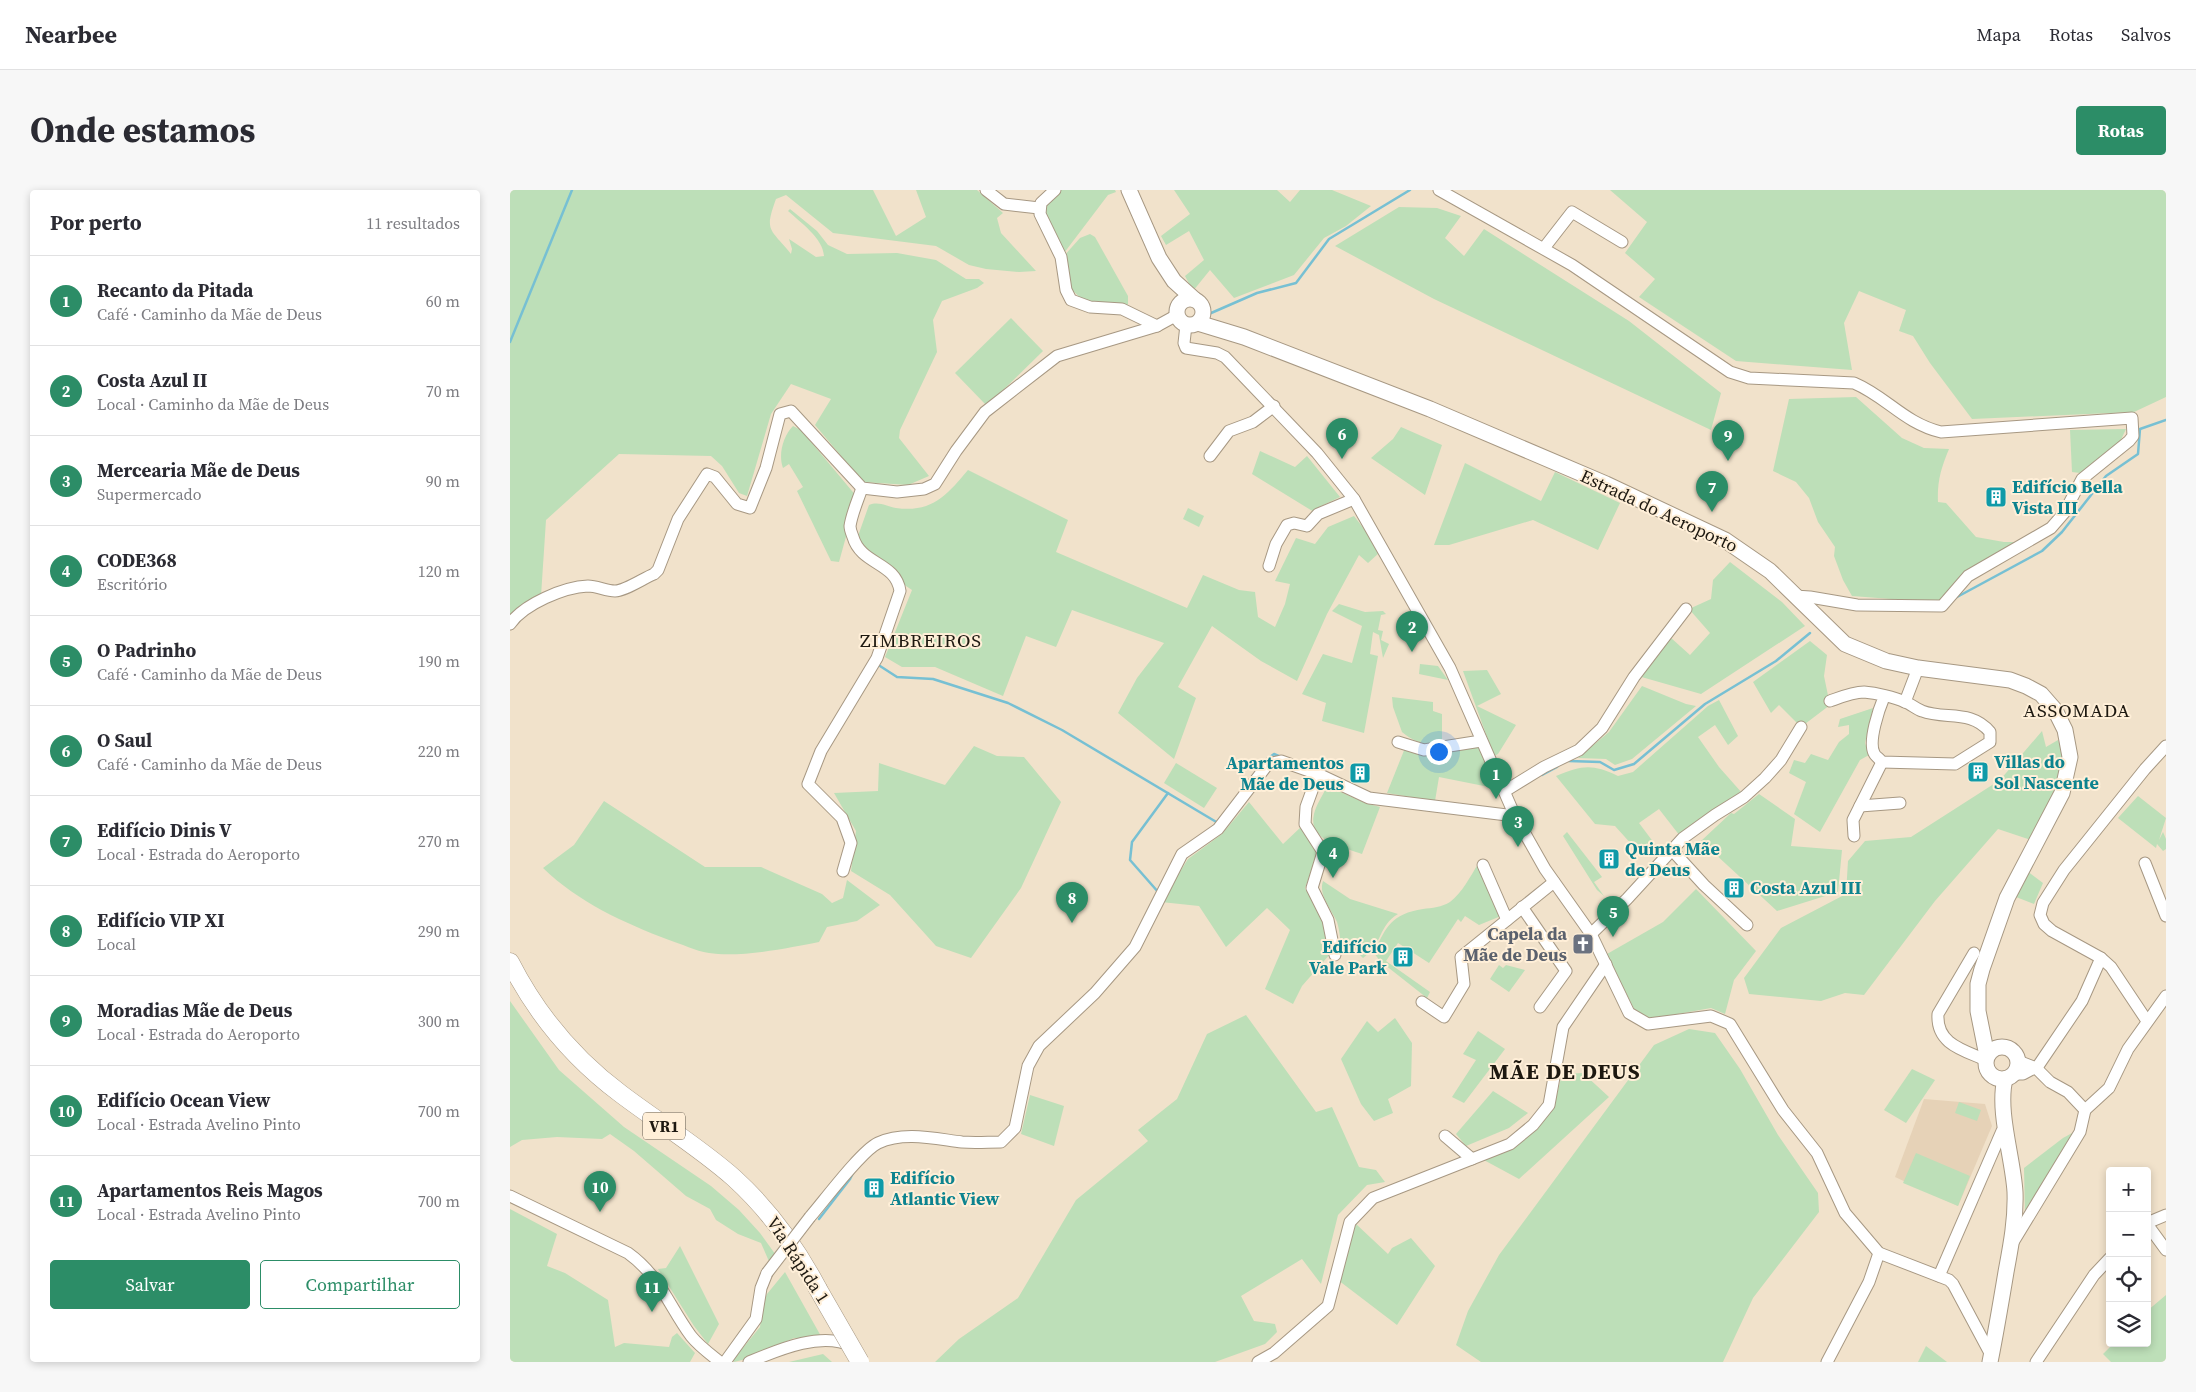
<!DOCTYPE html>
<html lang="pt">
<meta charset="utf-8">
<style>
body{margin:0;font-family:"Source Serif 4",serif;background:#f7f7f7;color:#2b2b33}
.controls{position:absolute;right:15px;bottom:15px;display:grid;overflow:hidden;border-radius:5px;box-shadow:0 2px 8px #0003}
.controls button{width:45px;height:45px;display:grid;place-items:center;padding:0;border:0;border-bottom:1px solid #e1e1e2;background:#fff;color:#2b2b33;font:25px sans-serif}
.you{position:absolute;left:928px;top:561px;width:18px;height:18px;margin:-12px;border:4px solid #fff;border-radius:50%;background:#1a73e8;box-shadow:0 0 0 8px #1a73e833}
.badge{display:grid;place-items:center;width:32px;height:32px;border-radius:50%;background:#2c8d67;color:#fff;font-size:16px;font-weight:700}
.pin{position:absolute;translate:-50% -41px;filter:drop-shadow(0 1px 2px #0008)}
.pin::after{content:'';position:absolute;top:26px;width:18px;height:15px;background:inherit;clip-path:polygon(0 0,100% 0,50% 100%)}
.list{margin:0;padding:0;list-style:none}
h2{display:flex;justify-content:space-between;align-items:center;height:65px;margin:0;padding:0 20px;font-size:21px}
h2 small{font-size:16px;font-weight:400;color:#7c7c81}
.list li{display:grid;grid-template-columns:32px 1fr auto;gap:15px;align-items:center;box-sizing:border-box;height:90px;padding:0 20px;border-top:1px solid #e1e1e2}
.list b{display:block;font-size:19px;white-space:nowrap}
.list p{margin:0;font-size:16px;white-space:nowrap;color:#7c7c81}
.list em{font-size:16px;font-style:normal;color:#7c7c81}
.actions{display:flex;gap:10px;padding:15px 20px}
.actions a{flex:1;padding:11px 0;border:1px solid #2c8d67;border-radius:5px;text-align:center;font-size:18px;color:#2c8d67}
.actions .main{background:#2c8d67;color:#fff}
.icon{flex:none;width:28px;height:28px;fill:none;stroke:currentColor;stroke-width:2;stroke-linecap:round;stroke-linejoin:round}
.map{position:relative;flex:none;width:1656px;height:1172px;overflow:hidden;border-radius:5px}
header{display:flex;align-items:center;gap:30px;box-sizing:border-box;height:70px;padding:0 25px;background:#fff;border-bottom:1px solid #e1e1e2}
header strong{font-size:24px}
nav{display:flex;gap:28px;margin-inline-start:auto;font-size:18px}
.intro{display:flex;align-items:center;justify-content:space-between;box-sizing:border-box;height:120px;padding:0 30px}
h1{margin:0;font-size:35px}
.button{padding:12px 22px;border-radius:5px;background:#2c8d67;color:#fff;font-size:18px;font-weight:700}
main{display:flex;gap:30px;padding:0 30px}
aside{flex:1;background:#fff;border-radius:5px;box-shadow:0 2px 8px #0003}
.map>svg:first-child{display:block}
.built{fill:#e6d2b7}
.green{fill:#bddfb8}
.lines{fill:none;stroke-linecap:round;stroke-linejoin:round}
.stream{stroke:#77c0d3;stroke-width:2.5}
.minor-casing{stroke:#a79883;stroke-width:13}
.major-casing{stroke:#a79883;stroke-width:17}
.highway-casing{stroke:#a79883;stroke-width:19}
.minor{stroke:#fff;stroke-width:11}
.major{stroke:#fff;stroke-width:15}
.highway{stroke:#fff;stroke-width:18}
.minor-bridge-casing{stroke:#a79883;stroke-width:13;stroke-linecap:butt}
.highway-bridge-casing{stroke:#a79883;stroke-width:19;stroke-linecap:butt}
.minor-bridge{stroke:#fff;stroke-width:11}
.highway-bridge{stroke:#fff;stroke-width:18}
.labels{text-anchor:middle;stroke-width:4;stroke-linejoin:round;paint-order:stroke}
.shield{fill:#ffefd8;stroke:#61584c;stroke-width:1}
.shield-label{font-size:16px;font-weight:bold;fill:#1d1810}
.culture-label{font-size:18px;font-weight:bold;fill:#0d838f;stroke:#ffefd8;text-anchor:start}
.street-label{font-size:18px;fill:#1d1810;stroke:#ffefd8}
.worship-label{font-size:18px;font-weight:bold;fill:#5b616d;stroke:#ffefd8;text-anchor:end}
.neighbourhood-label{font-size:19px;letter-spacing:1px;fill:#1d1810;stroke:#ffefd8}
.district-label{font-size:22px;font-weight:bold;letter-spacing:1px;fill:#1d1810;stroke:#ffefd8}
</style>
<header>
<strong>Nearbee</strong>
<nav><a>Mapa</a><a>Rotas</a><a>Salvos</a></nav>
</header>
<div class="intro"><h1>Onde estamos</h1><a class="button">Rotas</a></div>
<main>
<aside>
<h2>Por perto<small>11 resultados</small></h2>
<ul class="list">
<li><span class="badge">1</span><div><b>Recanto da Pitada</b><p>Café · Caminho da Mãe de Deus</p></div><em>60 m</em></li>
<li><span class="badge">2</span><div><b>Costa Azul II</b><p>Local · Caminho da Mãe de Deus</p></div><em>70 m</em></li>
<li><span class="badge">3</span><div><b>Mercearia Mãe de Deus</b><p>Supermercado</p></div><em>90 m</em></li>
<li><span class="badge">4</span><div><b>CODE368</b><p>Escritório</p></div><em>120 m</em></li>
<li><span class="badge">5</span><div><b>O Padrinho</b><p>Café · Caminho da Mãe de Deus</p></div><em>190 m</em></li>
<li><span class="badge">6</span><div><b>O Saul</b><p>Café · Caminho da Mãe de Deus</p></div><em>220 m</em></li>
<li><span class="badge">7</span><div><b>Edifício Dinis V</b><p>Local · Estrada do Aeroporto</p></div><em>270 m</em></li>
<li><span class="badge">8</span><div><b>Edifício VIP XI</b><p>Local</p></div><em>290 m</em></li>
<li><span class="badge">9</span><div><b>Moradias Mãe de Deus</b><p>Local · Estrada do Aeroporto</p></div><em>300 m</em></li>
<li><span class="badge">10</span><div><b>Edifício Ocean View</b><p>Local · Estrada Avelino Pinto</p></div><em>700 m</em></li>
<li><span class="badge">11</span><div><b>Apartamentos Reis Magos</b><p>Local · Estrada Avelino Pinto</p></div><em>700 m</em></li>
</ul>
<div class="actions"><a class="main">Salvar</a><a>Compartilhar</a></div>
</aside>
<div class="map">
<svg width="1656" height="1172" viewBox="0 0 1656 1172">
<rect width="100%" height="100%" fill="#f1e2cb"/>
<polygon class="built" points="1414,909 1475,914 1482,936 1448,1016 1385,987"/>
<g class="green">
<path d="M0,0H363L386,46L416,27L406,0H467L493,23L487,28L491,43L526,81L509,82L476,79L459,75L426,56L323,43L276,5L266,9C254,42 260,38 281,64L282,59L279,49L306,67L314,66C313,48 290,32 278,21L280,19L307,41L318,55L337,64L387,63L426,70L456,89H469L474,93L467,98L432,111L423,130L427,162L390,240L389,248L419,286L398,295L353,292L305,235L321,209L281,194L261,224L237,306L229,303L212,276L201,266L109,264L36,330L31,406L0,427Z"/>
<polygon points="545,0 605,0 606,2 598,5 551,67 531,13"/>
<polygon points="664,0 767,0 780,12 790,0 822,0 861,16 836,36 814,48 784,85 724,108 700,80 683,101 675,86 694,70 679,41 656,55 651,46 680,24"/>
<polygon points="1100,0 1656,0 1656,207 1624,222 1462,229 1420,173 1403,146 1389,141 1396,120 1349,101 1334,133 1342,180 1226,171 1129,107 1145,89 1115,63 1137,32"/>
<polygon points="889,17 927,18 951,26 935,48 954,66 974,39 1119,131 1211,203 1201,240 924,109 825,56"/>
<polygon points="580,44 585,47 618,106 618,114 616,117 578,115 560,98 553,67 570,48"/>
<polygon points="501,128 533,161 477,216 445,183"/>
<path d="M1346,207L1392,248L1414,258L1439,259C1431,278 1427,292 1428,312L1436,313L1466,347L1494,352H1508L1458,380L1444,393L1433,413L1342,406L1333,390L1324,366L1325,357L1308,332L1299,308L1286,292L1263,281L1279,209Z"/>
<path d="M283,236L291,240L347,307L329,372L321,371L287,301L293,297L279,274L273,278C268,265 273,246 283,236Z"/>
<polygon points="891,237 932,255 915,305 861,268 883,249"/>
<polygon points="1616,239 1609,254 1570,283 1562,282 1560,240"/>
<polygon points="750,261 785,277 797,266 830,307 809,317 804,322 742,284"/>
<polygon points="955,273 1031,311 1045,282 1110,313 1088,360 1023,330 939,355 924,355"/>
<path d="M458,280L558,330L546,362L677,418L693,385L729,400L745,402L748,427L765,437L775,414L780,394L765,391L786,348L805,354L818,337L844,326L861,348L869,363L858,373L849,365L817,424L787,491L751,471L702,436L668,497L686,508L664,569L608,523L627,488L654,453L562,420L546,457L516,446L493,506L425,477H392L375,467L402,400L360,372L348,346L359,315C369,311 376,316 386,318C422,323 437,305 458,280Z"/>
<polygon points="678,318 694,326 689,337 673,329"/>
<polygon points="1220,372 1272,412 1295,436 1191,504 1128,486 1160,447 1180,465 1200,443 1179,419 1201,409 1203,390"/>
<polygon points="829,414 855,422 873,421 876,424 871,425 868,440 873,441 871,450 879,454 873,468 869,445 863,442 860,464 868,466 854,543 812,531 816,513 792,504 813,464 842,473 852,436 822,421"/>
<polygon points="1300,451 1317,465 1314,486 1320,515 1291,537 1269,515 1261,523 1243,492"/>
<polygon points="910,474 928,476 938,490 909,484"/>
<polygon points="977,480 991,504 967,516 1006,535 988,564 984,566 953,481"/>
<polygon points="1132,496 1176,514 1186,516 1122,569 1105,575 1096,569 1068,568 1099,542"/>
<path d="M882,507L923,512V521L932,524V553C916,556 904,552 892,542L883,517Z"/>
<path d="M1209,510L1228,546L1218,555L1205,535L1188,547L1209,577L1232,603L1170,646L1149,619L1129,633L1147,657L1133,667L1105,636L1085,634L1046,586C1073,575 1082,574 1108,586L1123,582L1198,516Z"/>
<polygon points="1363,518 1355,553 1359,565 1350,570 1310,642 1284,624 1296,592 1279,583 1284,570 1295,573 1301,564 1318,570 1329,552 1339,544 1339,535 1328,537 1330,529"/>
<polygon points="1532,541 1536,557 1548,550 1554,566 1543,603 1521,650 1488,639 1425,711 1354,805 1335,803 1311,811 1239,804 1234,788 1271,738 1336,704 1338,671 1355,651 1401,647 1490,590"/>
<polygon points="464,556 487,566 514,567 551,612 511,698 461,768 426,756 380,705 341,681 346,641 324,603 368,601 369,573 435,595"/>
<polygon points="969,556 989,599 929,587 925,611 877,603 895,558 914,566"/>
<polygon points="666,573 707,598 694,618 654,593"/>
<path d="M817,596L855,613L870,617L852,664C834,657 797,651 804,624C806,615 813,605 817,596Z"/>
<polygon points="1249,604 1285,629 1281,656 1332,660 1328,702 1267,721 1191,651 1221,623 1224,624"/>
<polygon points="1628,606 1656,628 1649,650 1653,642 1656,649 1656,659 1653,661 1647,654 1646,658 1608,628"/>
<path d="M94,611L195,677H251L312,704L322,713L333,708L337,690L370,715L347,731L317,737L309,752C279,758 229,768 199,763C185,761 172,754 159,750C114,733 68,712 33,678L64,655Z"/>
<polygon points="739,612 773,654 792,636 807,664 795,698 814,732 821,763 792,796 783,814 755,799 780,740 757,718 716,757 689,716 651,712 678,669 712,644"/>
<polygon points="1057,642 1092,687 1084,692 1094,706 1087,700 1053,646"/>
<path d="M968,674L991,726L969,735L955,726L951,732L948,729L919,773L888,753L876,771L920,802L917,808L870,771L864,763C876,736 882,724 913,719C922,718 932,717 940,712C952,703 960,687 968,674Z"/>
<polygon points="1517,681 1533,693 1524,714 1506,707"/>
<path d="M813,691L840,709L888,724C868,736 873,754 853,768L846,761H832C830,751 830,741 827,732C822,720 808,705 813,691Z"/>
<polygon points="1186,699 1246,761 1224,790 1215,824 1201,818 1140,829 1124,819 1097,764 1153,732"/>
<polygon points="989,775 993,778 996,775 1015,780 999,802 980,789"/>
<polygon points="0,811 49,880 114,937 201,996 229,1020 250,1043 268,1068 261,1076 251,1053 228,1044 206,1030 200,1019 176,1006 124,961 100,944 92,949 47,947 12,950 0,957"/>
<polygon points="736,825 806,922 822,917 849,977 866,980 875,992 857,995 828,1025 811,1094 792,1069 731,1106 744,1131 765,1134 767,1142 755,1154 705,1172 425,1172 449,1149 508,1108 566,1010 638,951 628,940 667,909 697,844"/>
<polygon points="885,828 902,853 901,896 878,909 883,923 864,931 851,914 831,869 857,831 868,842"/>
<polygon points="1179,839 1205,843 1230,879 1268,945 1308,1003 1309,1022 1243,1108 1213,1172 971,1172 946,1155 958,1121 989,1065 1144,855"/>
<polygon points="968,841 995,859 954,913 942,907 966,870 953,864"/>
<polygon points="1402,879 1425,890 1396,933 1374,920"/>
<polygon points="1073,883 1099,907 1009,989 972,969 1044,917 1052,884"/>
<polygon points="983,901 1018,923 999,938 956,956 946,944"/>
<polygon points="520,905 554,916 544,956 511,944"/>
<polygon points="1449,912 1471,920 1467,931 1445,923"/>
<polygon points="1564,942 1515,1027 1514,978 1553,948"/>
<polygon points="1406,963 1460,986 1448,1016 1393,993"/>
<polygon points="0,1019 47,1044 37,1076 55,1083 98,1110 105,1157 114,1153 159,1157 162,1147 167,1143 185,1163 180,1172 0,1172"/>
<polygon points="846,1034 878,1064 882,1058 901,1048 925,1076 887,1135 828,1090"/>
<polygon points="170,1056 209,1134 198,1154 184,1136 148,1079 156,1078"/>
<polygon points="275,1082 312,1148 284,1148 236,1169 224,1172 223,1170 250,1137 253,1113 257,1104"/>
<polygon points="1656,1105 1656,1172 1601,1172 1593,1164 1604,1153 1637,1153 1637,1121"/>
<polygon points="1416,1156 1437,1172 1408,1172"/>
<polygon points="313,1164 322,1172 279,1172"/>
</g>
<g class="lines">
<g class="stream">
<polyline points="692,127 747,103 786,93 819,49 900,0"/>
<polyline points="0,152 62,0"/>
<polyline points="1447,407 1532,361 1552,342 1596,286 1628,264 1630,239 1656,230"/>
<polyline points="370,476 387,487 423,489 498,513 552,540 708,633"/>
<polyline points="1059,571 1090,572 1104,580 1124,574 1195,514 1266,471 1300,443"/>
<polyline points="750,575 764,564 771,567"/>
<polyline points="1032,585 1047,577"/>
<polyline points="649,703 620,670 622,652 658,603"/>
<polyline points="309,1029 340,989 343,983"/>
</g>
<g class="minor-casing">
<g id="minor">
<polyline points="476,0 494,14 529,18"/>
<polyline points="545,0 531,13 530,24 551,67 556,100 561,110 580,117 612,119 647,136"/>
<path d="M929,0L1062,75L1220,182L1239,188L1344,193C1377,207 1394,233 1431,242L1622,228L1623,246L1619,251L1572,289L1554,323L1541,338L1458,386L1432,416L1347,415L1300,407L1285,406"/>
<polyline points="1034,58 1062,22 1112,52"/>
<polyline points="676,135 674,153 676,158 707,163 715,167 807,263 844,309 940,478 1005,626 1035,679 1081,744 1119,823 1138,834 1201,826 1220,834 1273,920 1307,963 1335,1023 1369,1063 1439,1090 1443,1094 1481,1165"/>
<polyline points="700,266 719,241 743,232 764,216"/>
<polyline points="759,376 766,354 777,335 784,333 797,336 808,324 844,309"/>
<path d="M0,434C14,414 54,397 78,396C87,396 96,401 105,401C115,401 134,388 144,384L148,380L168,329L197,284L205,287L227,314L240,318L256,278L270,224L281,221L352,298L387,302L414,299L425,294L446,261L475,222L547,166L647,136L667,125"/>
<path d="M1320,511C1331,507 1343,502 1354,502C1366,503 1384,507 1395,512C1401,514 1406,519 1412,521C1435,530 1461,519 1480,542V552L1445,574L1372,572C1370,569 1365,566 1364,563C1358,551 1369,519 1374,507"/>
<polyline points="1395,512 1408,478"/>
<polyline points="888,552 914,560 971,551"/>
<polyline points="808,584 796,617 795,634 813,662 802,698 818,730 825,765"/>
<polyline points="995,601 1034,577 1069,560 1092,538 1124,487 1176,419"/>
<polyline points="1350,616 1390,613"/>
<polyline points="1344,646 1343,630 1372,572"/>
<polyline points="1162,660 1194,695 1237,735"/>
<polyline points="1635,673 1656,726"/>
<polyline points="973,675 997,730"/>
<path d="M333,681L341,653L332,628L298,594L311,561L367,468L390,401C386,372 351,375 343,347C342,344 340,340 340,336C342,323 348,310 352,298"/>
<polyline points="1012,717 1056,781 1030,817"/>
<polyline points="1081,744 1117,709 1173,648 1205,625 1234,607 1255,588 1271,570 1291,537"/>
<path d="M1464,763L1428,824C1426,854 1453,860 1476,870"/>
<polyline points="912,812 934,827 954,794 951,767 1044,692"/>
<polyline points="1637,831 1601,777 1591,768 1542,741 1534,734 1530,725 1533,713 1554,680 1635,579 1656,556"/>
<polyline points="1508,871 1526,878"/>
<polyline points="1526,878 1540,892 1558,902 1575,920 1599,898 1618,859 1656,806"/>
<polyline points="1504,884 1513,884 1528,876 1572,811 1591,768"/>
<polyline points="935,946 962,969"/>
<path d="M0,1006L118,1063C150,1086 159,1116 181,1146C189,1156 200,1164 210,1172"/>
<path d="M300,1027C314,1011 351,961 368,953C394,941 426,949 452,952C465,953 478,952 491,952L505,938L518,876L529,856L585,803L625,757L672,664L708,639L758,574L771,571L808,584L859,608L1005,626"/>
<polyline points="1637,1033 1656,1025"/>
<polyline points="1637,1034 1656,1060"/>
<polyline points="1502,1054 1570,942 1575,920"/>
<polyline points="1429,1086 1492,941"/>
<polyline points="215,1172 246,1129 251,1098 257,1083"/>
<path d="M239,1172C268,1160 311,1141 342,1156"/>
<polyline points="748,1172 764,1163 818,1116 840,1032 863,1008 1000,954 1023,935 1039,915 1053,837 1096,774"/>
<polyline points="1317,1172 1359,1092 1369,1063"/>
<polyline points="1526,1172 1584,1085 1600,1068"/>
</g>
</g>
<g class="major-casing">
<g id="major">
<polyline points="619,0 649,68 664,91 684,109"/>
<circle cx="680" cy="122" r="13"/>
<polyline points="688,133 734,147 920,219 1096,294 1215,350 1260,381 1335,454 1376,471 1408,478 1500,490 1516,496 1531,504 1545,520 1555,540 1560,567 1552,603 1497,708 1472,779 1468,794 1468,821 1477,866"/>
<circle cx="1492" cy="873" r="16"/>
<path d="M1480,1172C1486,1142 1491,1112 1496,1082C1501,1055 1506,1029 1505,1002C1503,968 1487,921 1495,889"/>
</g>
</g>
<g class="highway-casing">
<path id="highway" d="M0,772C27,825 64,869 111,904C148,932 189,957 224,988C259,1020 286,1057 308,1099"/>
</g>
<use href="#minor" class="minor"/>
<use href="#major" class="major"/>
<use href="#highway" class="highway"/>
<g class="minor-bridge-casing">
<polyline id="minor-bridge" points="257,1083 300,1027"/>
</g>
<g class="highway-bridge-casing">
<polyline id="highway-bridge" points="308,1099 350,1172"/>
</g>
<use href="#minor-bridge" class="minor-bridge"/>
<use href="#highway-bridge" class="highway-bridge"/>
</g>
<defs>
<g id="building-square" transform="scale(1.125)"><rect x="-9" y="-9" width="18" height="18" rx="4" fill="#0f9aa8" stroke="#ffefd8"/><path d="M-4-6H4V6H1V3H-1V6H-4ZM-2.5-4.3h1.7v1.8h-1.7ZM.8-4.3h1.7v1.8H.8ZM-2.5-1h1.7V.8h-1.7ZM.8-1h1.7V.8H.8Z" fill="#fff"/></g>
<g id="church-square" transform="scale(1.125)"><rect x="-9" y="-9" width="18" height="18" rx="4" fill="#6b7280" stroke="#ffefd8"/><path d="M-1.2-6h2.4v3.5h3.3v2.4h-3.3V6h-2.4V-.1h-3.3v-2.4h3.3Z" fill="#fff"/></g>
</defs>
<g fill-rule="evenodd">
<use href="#building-square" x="1486" y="307"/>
<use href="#building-square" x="1468" y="582"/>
<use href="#building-square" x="850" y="583"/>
<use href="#building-square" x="1099" y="669"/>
<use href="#building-square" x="1224" y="698"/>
<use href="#church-square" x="1073" y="754"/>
<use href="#building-square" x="893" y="767"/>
<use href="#building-square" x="364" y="998"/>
</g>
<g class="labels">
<rect class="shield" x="133" y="922.5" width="42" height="27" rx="4"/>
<g class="shield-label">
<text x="154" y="942">VR1</text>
</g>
<g class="culture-label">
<text x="1502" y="303">Edifício Bella<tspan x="1502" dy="21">Vista III</tspan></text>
<text x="1484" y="578">Villas do<tspan x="1484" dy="21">Sol Nascente</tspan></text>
<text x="834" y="579" text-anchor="end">Apartamentos<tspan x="834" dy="21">Mãe de Deus</tspan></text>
<text x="1115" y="665">Quinta Mãe<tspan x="1115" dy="21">de Deus</tspan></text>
<text x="1240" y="704">Costa Azul III</text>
<text x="877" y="763" text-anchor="end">Edifício<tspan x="877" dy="21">Vale Park</tspan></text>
<text x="380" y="994">Edifício<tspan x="380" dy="21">Atlantic View</tspan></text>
</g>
<g class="street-label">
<text transform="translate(1149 321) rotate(25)" y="6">Estrada do Aeroporto</text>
<text transform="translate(288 1070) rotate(57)" y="6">Via Rápida 1</text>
</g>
<g class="worship-label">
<text x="1057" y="750">Capela da<tspan x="1057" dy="21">Mãe de Deus</tspan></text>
</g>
<g class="neighbourhood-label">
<text x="411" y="457">ZIMBREIROS</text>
<text x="1567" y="527">ASSOMADA</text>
</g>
<g class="district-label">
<text x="1055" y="889">MÃE DE DEUS</text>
</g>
</g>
</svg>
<div class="controls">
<button>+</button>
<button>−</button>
<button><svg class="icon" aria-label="locate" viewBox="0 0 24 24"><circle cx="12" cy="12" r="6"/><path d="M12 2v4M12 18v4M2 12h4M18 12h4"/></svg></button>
<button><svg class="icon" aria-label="layers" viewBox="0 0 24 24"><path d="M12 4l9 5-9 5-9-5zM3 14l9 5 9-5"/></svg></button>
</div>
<div class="you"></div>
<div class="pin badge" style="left:986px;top:609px">1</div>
<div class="pin badge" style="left:902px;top:462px">2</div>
<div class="pin badge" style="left:1008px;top:657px">3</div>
<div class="pin badge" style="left:823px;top:688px">4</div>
<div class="pin badge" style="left:1103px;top:747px">5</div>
<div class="pin badge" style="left:832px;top:269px">6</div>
<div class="pin badge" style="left:1202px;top:322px">7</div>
<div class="pin badge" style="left:562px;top:733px">8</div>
<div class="pin badge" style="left:1218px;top:271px">9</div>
<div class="pin badge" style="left:90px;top:1022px">10</div>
<div class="pin badge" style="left:142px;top:1122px">11</div>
</div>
</main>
